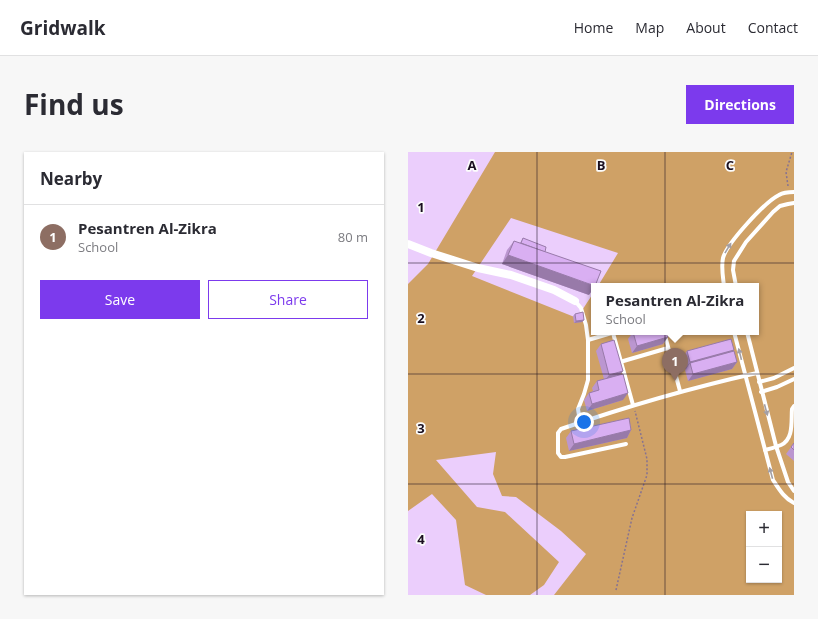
<!DOCTYPE html>
<meta charset="utf-8">
<style>
body{margin:0;font-family:"Open Sans",sans-serif;background:#f7f7f7;color:#2b2b33}
.controls{position:absolute;right:12px;bottom:12px;display:grid;overflow:hidden;border-radius:0px;box-shadow:0 1px 3px #0004}
.controls button{width:36px;height:36px;display:grid;place-items:center;padding:0;border:0;border-bottom:1px solid #e1e1e2;background:#fff;color:#2b2b33;font:20px sans-serif}
.you{position:absolute;left:176px;top:270px;width:14px;height:14px;margin:-10px;border:3px solid #fff;border-radius:50%;background:#1a73e8;box-shadow:0 0 0 6px #1a73e833}
.badge{display:grid;place-items:center;width:26px;height:26px;border-radius:50%;background:#7c3aed;color:#fff;font-size:13px;font-weight:700}
.pin{position:absolute;translate:-50% -33px;filter:drop-shadow(0 1px 2px #0008)}
.pin::after{content:'';position:absolute;top:21px;width:14px;height:12px;background:inherit;clip-path:polygon(0 0,100% 0,50% 100%)}
.popup{position:absolute;left:183px;top:131px;width:168px;height:52px;box-sizing:border-box;display:grid;place-content:center;border-radius:0px;background:#fff;filter:drop-shadow(0 1px 3px #0005);font-size:13px;white-space:nowrap;color:#7c7c81}
.popup b{font-size:15px;color:#2b2b33}
.popup::after{content:'';position:absolute;left:50%;top:100%;margin-left:-8px;border:8px solid transparent;border-top-color:#fff}
.list{margin:0;padding:0;list-style:none}
h2{display:flex;justify-content:space-between;align-items:center;height:52px;margin:0;padding:0 16px;font-size:17px}
h2 small{font-size:13px;font-weight:400;color:#7c7c81}
.list li{display:grid;grid-template-columns:26px 1fr auto;gap:12px;align-items:center;box-sizing:border-box;height:64px;padding:0 16px;border-top:1px solid #e1e1e2}
.list b{display:block;font-size:15px;white-space:nowrap}
.list p{margin:0;font-size:13px;white-space:nowrap;color:#7c7c81}
.list em{font-size:13px;font-style:normal;color:#7c7c81}
.actions{display:flex;gap:8px;padding:12px 16px}
.actions a{flex:1;padding:9px 0;border:1px solid #7c3aed;border-radius:0px;text-align:center;font-size:14px;color:#7c3aed}
.actions .main{background:#7c3aed;color:#fff}
.map{position:relative;flex:none;width:386px;height:443px;overflow:hidden;border-radius:0px}
header{display:flex;align-items:center;gap:24px;box-sizing:border-box;height:56px;padding:0 20px;background:#fff;border-bottom:1px solid #e1e1e2}
header strong{font-size:19px}
nav{display:flex;gap:22px;margin-inline-start:auto;font-size:14px}
.intro{display:flex;align-items:center;justify-content:space-between;box-sizing:border-box;height:96px;padding:0 24px}
h1{margin:0;font-size:28px}
.button{padding:10px 18px;border-radius:0px;background:#7c3aed;color:#fff;font-size:14px;font-weight:700}
main{display:flex;gap:24px;padding:0 24px}
aside{flex:1;background:#fff;border-radius:0px;box-shadow:0 1px 3px #0004}
.map>svg:first-child{display:block}
.green{fill:#cfa166;fill-rule:evenodd}
.lines{fill:none;stroke-linecap:round;stroke-linejoin:round}
.path{stroke:#867291;stroke-width:1.5;stroke-dasharray:2 2;stroke-linecap:butt}
.service{stroke:#fff;stroke-width:4}
.minor{stroke:#fff;stroke-width:8}
.wall{fill:#bb96d0}
.shaded-wall{fill:#987aa9}
.building{fill:#d9aff2;stroke:#987aa9}
.oneway{fill:#a39fa5}
.grid{fill:none;stroke:#1a0f1f;stroke-width:1;stroke-opacity:0.55}
.grid-label{font-size:13px;text-anchor:middle;font-weight:bold;fill:#1a0f1f;stroke:#fcfcfc;stroke-width:3.5;stroke-linejoin:round;paint-order:stroke}
</style>
<header>
<strong>Gridwalk</strong>
<nav><a>Home</a><a>Map</a><a>About</a><a>Contact</a></nav>
</header>
<div class="intro"><h1>Find us</h1><a class="button">Directions</a></div>
<main>
<aside>
<h2>Nearby<small></small></h2>
<ul class="list">
<li><span class="badge" style="background:#8d6e63">1</span><div><b>Pesantren Al-Zikra</b><p>School</p></div><em>80 m</em></li>
</ul>
<div class="actions"><a class="main">Save</a><a>Share</a></div>
</aside>
<div class="map">
<svg width="386" height="443" viewBox="0 0 386 443">
<rect width="100%" height="100%" fill="#ebcefc"/>
<path class="green" d="M87,0H386V443H146L178,402L153,379L108,345L94,344L85,322L88,300L28,308L69,355L97,360L151,410L136,433L122,443H78L57,433L48,368L24,342L0,359V132L20,112ZM103,66L210,101L190,134H348V180H186V140L169,166L64,124ZM341,362H371V428H341Z"/>
<g class="lines">
<g class="path">
<polyline points="380,34 378,20 384,0"/>
<polyline points="208,438 224,366 239,323 239,307 227,259"/>
</g>
<g class="service">
<path d="M316,134C315,125 313,115 315,106C319,91 357,50 371,43C376,40 381,40 386,40"/>
<polyline points="328,134 325,118 326,109 338,90 365,60 372,54 380,52 386,51"/>
<polyline points="167,149 173,156 178,173 180,188 180,228 176,242 170,257 172,270"/>
<polyline points="256,180 272,239"/>
<path d="M326,180L365,328C371,337 376,346 386,351"/>
<polyline points="339,180 368,294 380,330 386,339"/>
<polyline points="205,181 225,253"/>
<polyline points="180,188 207,180"/>
<polyline points="212,210 260,196"/>
<polyline points="351,230 366,226 386,216"/>
<polyline points="353,240 369,235 386,227"/>
<path d="M218,292L157,305H153L150,301V281L153,277C217,255 282,236 349,221"/>
<path d="M357,298C362,297 368,295 373,293C386,287 383,269 384,257L386,254"/>
</g>
<polyline class="minor" points="0,92 23,101 70,116 103,123 146,138 167,149"/>
</g>
<g class="wall">
<polygon points="115,86 137,100 181,143 94,112 99,98 106,89 112,91"/>
<polygon points="167,162 176,168 174,170 166,171 165,164"/>
<polygon points="225,180 255,192 224,201 220,187"/>
<polygon points="193,192 215,219 212,222 215,248 179,259 176,248 181,241 185,239 184,236 189,229 196,227 188,199"/>
<polygon points="279,199 325,199 329,210 324,217 280,229 277,218 278,217 277,217 274,206"/>
<polygon points="223,278 219,286 161,299 158,286 163,279"/>
<polygon points="386,291 386,309 378,302"/>
</g>
<g class="shaded-wall">
<polygon points="100,103 187,134 186,134 186,136 181,143 94,112"/>
<polygon points="176,168 174,170 166,171 168,169"/>
<polygon points="260,185 255,192 224,201 229,194"/>
<polygon points="326,198 321,205 282,211 278,217 277,217 282,210"/>
<polygon points="329,210 324,217 280,229 285,222"/>
<polygon points="215,219 210,226 196,230 201,223"/>
<polygon points="220,241 215,248 179,259 184,252"/>
<polygon points="223,278 219,286 161,299 166,292"/>
</g>
<g class="building">
<polygon points="115,86 138,95 137,100 113,91"/>
<polygon points="106,89 193,119 187,134 100,103"/>
<polygon points="175,160 176,168 168,169 167,162"/>
<polygon points="225,180 258,180 260,185 229,194"/>
<polygon points="323,187 326,198 282,210 279,199"/>
<polygon points="206,188 215,219 201,223 193,192"/>
<polygon points="326,199 329,210 285,222 282,211"/>
<polygon points="215,222 220,241 184,252 181,241 191,238 189,229"/>
<polygon points="221,266 223,278 166,292 163,279"/>
<polygon points="386,291 386,298 383,295"/>
</g>
<defs><path id="oneway-solid" d="M-6-.8H1V-3.2L6.5 0L1 3.2V.8H-6Z"/></defs>
<g class="oneway">
<use href="#oneway-solid" transform="translate(320 96) rotate(-59)"/>
<use href="#oneway-solid" transform="translate(332 202) rotate(-104)"/>
<use href="#oneway-solid" transform="translate(358 258) rotate(75)"/>
<use href="#oneway-solid" transform="translate(363 321) rotate(-105)"/>
</g>
<path class="grid" d="M129,0V443M257,0V443M0,111H386M0,222H386M0,332H386"/>
<g class="grid-label">
<text x="64" y="18">A</text>
<text x="193" y="18">B</text>
<text x="322" y="18">C</text>
<text x="13" y="60">1</text>
<text x="13" y="171">2</text>
<text x="13" y="281">3</text>
<text x="13" y="392">4</text>
</g>
</svg>
<div class="controls">
<button>+</button>
<button>−</button>
</div>
<div class="you"></div>
<div class="pin badge" style="left:267px;top:229px;background:#8d6e63">1</div>
<div class="popup"><b>Pesantren Al-Zikra</b>School</div>
</div>
</main>
